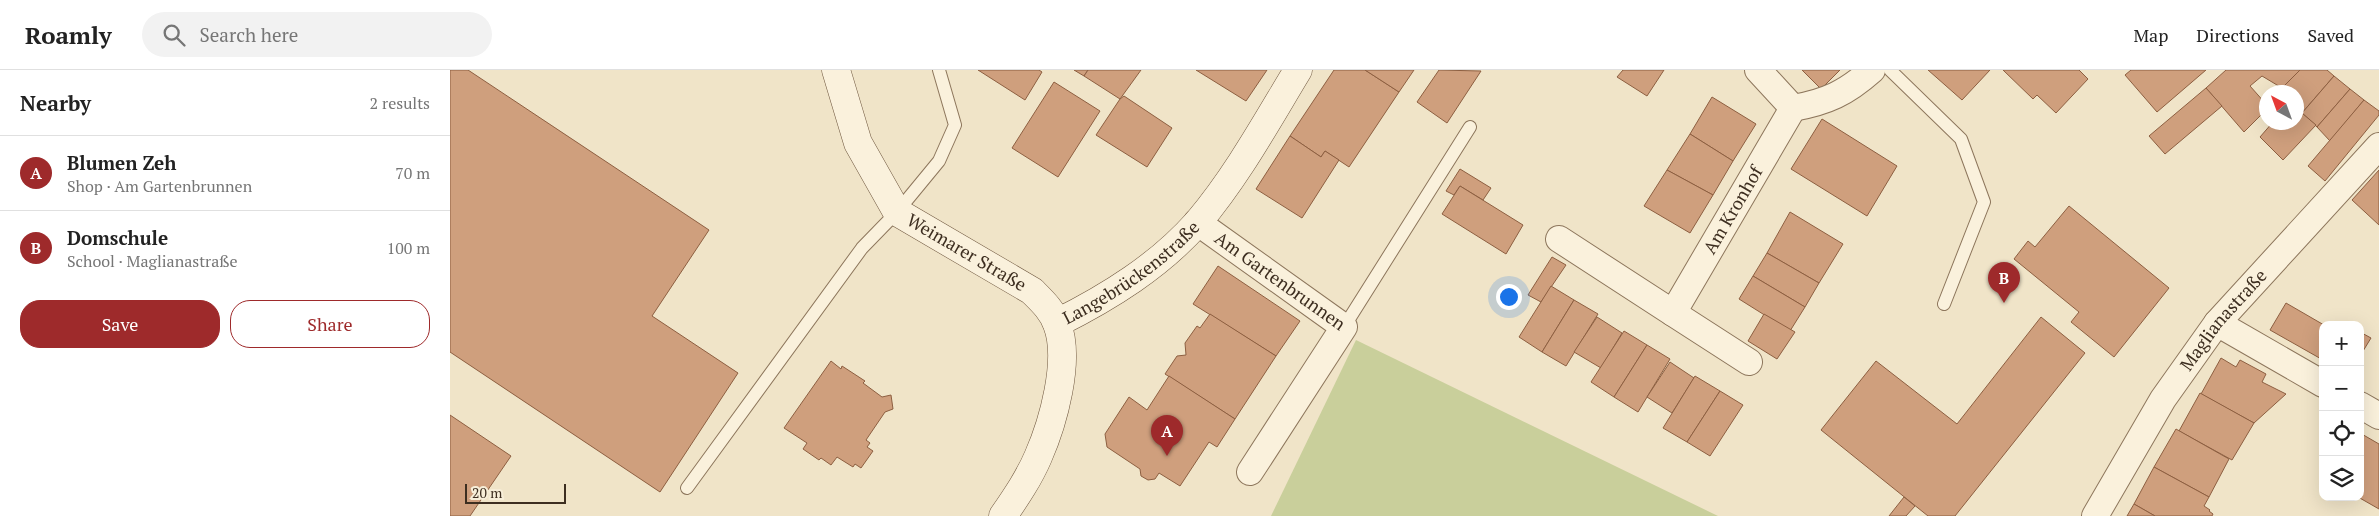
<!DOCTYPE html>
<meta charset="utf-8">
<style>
body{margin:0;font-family:"PT Serif",serif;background:#f2f2f2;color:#222}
.controls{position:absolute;right:15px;bottom:15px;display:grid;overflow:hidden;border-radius:10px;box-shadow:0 5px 20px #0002}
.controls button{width:45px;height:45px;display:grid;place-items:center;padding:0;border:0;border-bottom:1px solid #e0e0e0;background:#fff;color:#222;font:25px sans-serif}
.compass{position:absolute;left:1809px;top:15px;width:45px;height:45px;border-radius:50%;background:#fff;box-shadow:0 5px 20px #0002;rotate:319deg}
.scale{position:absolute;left:15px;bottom:12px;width:101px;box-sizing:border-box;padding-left:5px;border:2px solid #3d2e20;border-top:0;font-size:14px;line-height:18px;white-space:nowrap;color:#3d2e20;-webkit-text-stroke:4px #f7eed8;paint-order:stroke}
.you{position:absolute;left:1058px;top:226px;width:18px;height:18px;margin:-12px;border:4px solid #fff;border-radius:50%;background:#1a73e8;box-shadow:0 0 0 8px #1a73e833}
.badge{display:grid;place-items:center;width:32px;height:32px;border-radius:50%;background:#9e2a2b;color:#fff;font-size:16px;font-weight:700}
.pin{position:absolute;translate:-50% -41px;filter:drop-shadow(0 1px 2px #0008)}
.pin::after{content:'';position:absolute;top:26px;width:18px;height:15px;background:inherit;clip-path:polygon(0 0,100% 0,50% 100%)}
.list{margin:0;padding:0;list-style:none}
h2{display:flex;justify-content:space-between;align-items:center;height:65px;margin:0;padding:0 20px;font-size:21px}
h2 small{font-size:16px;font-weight:400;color:#767676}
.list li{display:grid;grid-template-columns:32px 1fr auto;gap:15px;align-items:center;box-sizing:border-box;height:75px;padding:0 20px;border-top:1px solid #e0e0e0}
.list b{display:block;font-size:19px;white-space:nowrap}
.list p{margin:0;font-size:16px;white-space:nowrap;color:#767676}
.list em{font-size:16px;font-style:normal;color:#767676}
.actions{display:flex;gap:10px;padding:15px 20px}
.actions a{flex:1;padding:11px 0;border:1px solid #9e2a2b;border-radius:20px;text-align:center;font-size:18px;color:#9e2a2b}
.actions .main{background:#9e2a2b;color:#fff}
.icon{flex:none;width:28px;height:28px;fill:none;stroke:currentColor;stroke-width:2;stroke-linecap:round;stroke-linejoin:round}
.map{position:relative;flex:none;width:1929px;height:446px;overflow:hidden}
header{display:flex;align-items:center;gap:30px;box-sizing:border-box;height:70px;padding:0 25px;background:#fff;border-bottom:1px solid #e0e0e0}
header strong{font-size:24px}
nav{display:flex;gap:28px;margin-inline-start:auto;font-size:18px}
.search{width:350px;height:45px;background:#f2f2f2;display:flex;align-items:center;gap:12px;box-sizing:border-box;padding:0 18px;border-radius:28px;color:#767676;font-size:19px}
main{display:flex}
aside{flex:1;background:#fff}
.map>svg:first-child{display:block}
.green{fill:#c9cf9b}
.building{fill:#cf9f7d;stroke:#8d5f41}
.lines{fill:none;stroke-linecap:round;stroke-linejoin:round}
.lane-casing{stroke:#8d765c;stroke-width:14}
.street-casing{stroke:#8d765c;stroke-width:28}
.secondary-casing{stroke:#6f573f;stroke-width:29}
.lane{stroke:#faf1dc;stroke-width:12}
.street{stroke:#faf1dc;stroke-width:26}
.secondary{stroke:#faf1dc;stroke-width:28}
.labels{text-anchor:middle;stroke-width:4.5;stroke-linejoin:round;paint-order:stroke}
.street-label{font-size:18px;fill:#3d2e20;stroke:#f7eed8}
</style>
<header>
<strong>Roamly</strong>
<div class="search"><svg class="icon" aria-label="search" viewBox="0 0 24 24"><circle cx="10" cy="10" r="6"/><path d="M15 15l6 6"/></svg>Search here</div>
<nav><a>Map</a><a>Directions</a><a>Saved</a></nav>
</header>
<main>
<aside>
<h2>Nearby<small>2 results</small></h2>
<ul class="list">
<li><span class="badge">A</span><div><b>Blumen Zeh</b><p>Shop · Am Gartenbrunnen</p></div><em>70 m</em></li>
<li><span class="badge">B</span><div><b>Domschule</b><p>School · Maglianastraße</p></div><em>100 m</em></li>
</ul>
<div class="actions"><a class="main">Save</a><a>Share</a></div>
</aside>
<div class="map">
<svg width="1929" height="446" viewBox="0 0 1929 446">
<rect width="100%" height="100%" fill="#f0e4c8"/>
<polygon class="green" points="906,270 1268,446 821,446"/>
<g class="building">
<polygon points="0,0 18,0 259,160 202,246 288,303 210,422 0,282"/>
<polygon points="528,0 589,0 592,2 575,30"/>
<polygon points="624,0 638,0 634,6"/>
<polygon points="638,0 691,0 670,29 634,6"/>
<polygon points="746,0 817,0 796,31"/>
<polygon points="884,0 915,0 949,22 899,97 875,81 871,87 840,66"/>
<polygon points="915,0 964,0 949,22"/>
<polygon points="989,0 1031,1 997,53 967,32"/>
<polygon points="1173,0 1214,0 1197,26 1167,7"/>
<polygon points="1352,0 1390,0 1371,19"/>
<polygon points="1478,0 1540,0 1512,30"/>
<polygon points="1553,0 1629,0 1638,9 1606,43 1587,25 1583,29"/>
<polygon points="1681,0 1756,0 1707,42 1675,5"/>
<polygon points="1776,0 1850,0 1832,18 1812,6 1800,16 1816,34 1816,40 1794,62 1756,18"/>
<polygon points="1850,0 1877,0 1884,6 1852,43 1846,38 1846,22 1835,22 1832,18"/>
<polygon points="1884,6 1900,19 1867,57 1852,43"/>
<polygon points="604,12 650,41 608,107 562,78"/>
<polygon points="1756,18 1772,36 1715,84 1699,66"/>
<polygon points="1900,19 1914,30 1880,71 1867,57"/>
<polygon points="674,26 722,58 697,97 646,65 670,29"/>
<polygon points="1262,27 1306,54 1283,91 1240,64"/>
<polygon points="1914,30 1929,41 1929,45 1875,111 1858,96"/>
<polygon points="1846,38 1866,55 1833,90 1810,67 1823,52 1846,52"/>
<polygon points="1372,49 1447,96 1417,146 1341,99"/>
<polygon points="1240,64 1283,91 1263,125 1217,100"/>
<polygon points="840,66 871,87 875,81 889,90 852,148 806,119"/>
<polygon points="1010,99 1041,118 1033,130 1010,116 1004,125 996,121"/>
<polygon points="1217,100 1263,125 1240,163 1194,136"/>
<polygon points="1929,100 1929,155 1902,130"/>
<polygon points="1010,116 1073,155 1056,184 992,144"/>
<polygon points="1619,136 1719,218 1664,287 1621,252 1629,242 1564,189 1578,171 1585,177"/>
<polygon points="1340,142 1393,174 1369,213 1317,183"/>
<polygon points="1317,183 1369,213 1355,237 1303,206"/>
<polygon points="1102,187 1116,195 1091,232 1078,225"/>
<polygon points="768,196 850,251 826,286 743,234"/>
<polygon points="1303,206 1355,237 1340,261 1289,229"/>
<polygon points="1101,216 1124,230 1092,282 1069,267"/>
<polygon points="1124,230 1148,244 1116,296 1092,282"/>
<polygon points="1836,233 1874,255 1873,290 1820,260"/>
<polygon points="760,244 826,286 785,349 715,304 727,286 736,285 735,273 747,256 750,258"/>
<polygon points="1314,244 1345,262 1327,289 1298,271"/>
<polygon points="1147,247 1172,263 1151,298 1124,282"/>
<polygon points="1591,247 1635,283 1505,446 1478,446 1371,360 1426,291 1507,354"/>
<polygon points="1174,261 1197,275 1164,327 1141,312"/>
<polygon points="1910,262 1921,268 1910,286"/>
<polygon points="1197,275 1220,289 1188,342 1164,327"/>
<polygon points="1771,288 1786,297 1790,290 1816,304 1812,312 1836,324 1804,353 1751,324"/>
<polygon points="381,291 391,299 392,296 415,311 413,313 432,327 441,325 443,339 435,342 416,370 420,373 417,377 423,381 411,398 405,394 403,397 387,387 381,395 371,388 369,390 353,379 357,373 334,358"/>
<polygon points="1220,292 1244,308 1222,343 1197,327"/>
<polygon points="719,306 785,349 767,377 759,372 730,416 709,403 705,409 698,410 691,406 690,399 657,377 655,364 679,327 697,340"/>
<polygon points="1245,306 1270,321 1237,372 1213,358"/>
<polygon points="1270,321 1293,335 1260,386 1237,372"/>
<polygon points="1750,323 1804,353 1782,390 1729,361"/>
<polygon points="0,345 61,386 20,446 0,446"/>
<polygon points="1726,359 1779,389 1759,427 1704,397"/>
<polygon points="1910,363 1929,374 1929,439 1908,427 1910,427"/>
<polygon points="1704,397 1759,427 1754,436 1760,440 1759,441 1763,444 1762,446 1705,446 1684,434"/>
<polygon points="1454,427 1465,436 1456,446 1439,446"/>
<polygon points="1684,434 1705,446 1677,446"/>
</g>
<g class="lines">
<g class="lane-casing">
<g id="lane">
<polyline points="1440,0 1511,69 1534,132 1494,234"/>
<polyline points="894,257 1020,57"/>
<polyline points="237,418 412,178 447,142 489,91 505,55 489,0"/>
</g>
</g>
<g class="street-casing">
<g id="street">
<polyline points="1308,0 1343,38"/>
<path d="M1343,38C1377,32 1396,23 1422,0"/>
<path id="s1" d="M747,152L894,257L800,402"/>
<path id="s2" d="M1109,169L1223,243L1343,38"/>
<polyline points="1223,243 1299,292"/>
<polyline points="1767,253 1873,314"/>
<polyline points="1910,335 1929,346"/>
<path id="s3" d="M1645,446L1713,329L1767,253L1929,76"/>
</g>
</g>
<g class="secondary-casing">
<g id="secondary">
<path id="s4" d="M386,0L408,73L447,142L582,221C592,231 602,240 607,254C621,290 603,353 588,387C579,408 566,427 553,446"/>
<path id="s5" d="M607,253C659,227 709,196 748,152C787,106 817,51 848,0"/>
</g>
</g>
<use href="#lane" class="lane"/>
<use href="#street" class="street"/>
<use href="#secondary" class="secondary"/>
</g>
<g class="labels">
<g class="street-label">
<text dy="6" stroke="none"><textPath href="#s2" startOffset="255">Am Kronhof</textPath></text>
<text dy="6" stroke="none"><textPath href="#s4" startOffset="236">Weimarer Straße</textPath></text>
<text dy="6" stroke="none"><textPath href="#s5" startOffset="90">Langebrückenstraße</textPath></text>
<text dy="6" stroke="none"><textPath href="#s1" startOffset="102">Am Gartenbrunnen</textPath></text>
<text dy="6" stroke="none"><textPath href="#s3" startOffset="235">Maglianastraße</textPath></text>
</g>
</g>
</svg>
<div class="controls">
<button>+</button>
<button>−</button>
<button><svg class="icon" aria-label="locate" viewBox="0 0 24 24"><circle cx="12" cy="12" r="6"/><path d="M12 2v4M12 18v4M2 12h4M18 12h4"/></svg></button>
<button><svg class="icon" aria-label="layers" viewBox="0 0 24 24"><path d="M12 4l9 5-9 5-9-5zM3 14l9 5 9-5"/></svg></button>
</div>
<svg class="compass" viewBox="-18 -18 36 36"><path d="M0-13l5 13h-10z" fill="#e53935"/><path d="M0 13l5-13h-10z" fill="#767676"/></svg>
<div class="scale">20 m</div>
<div class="you"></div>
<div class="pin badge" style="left:717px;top:386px">A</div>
<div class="pin badge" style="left:1554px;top:233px">B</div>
</div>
</main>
